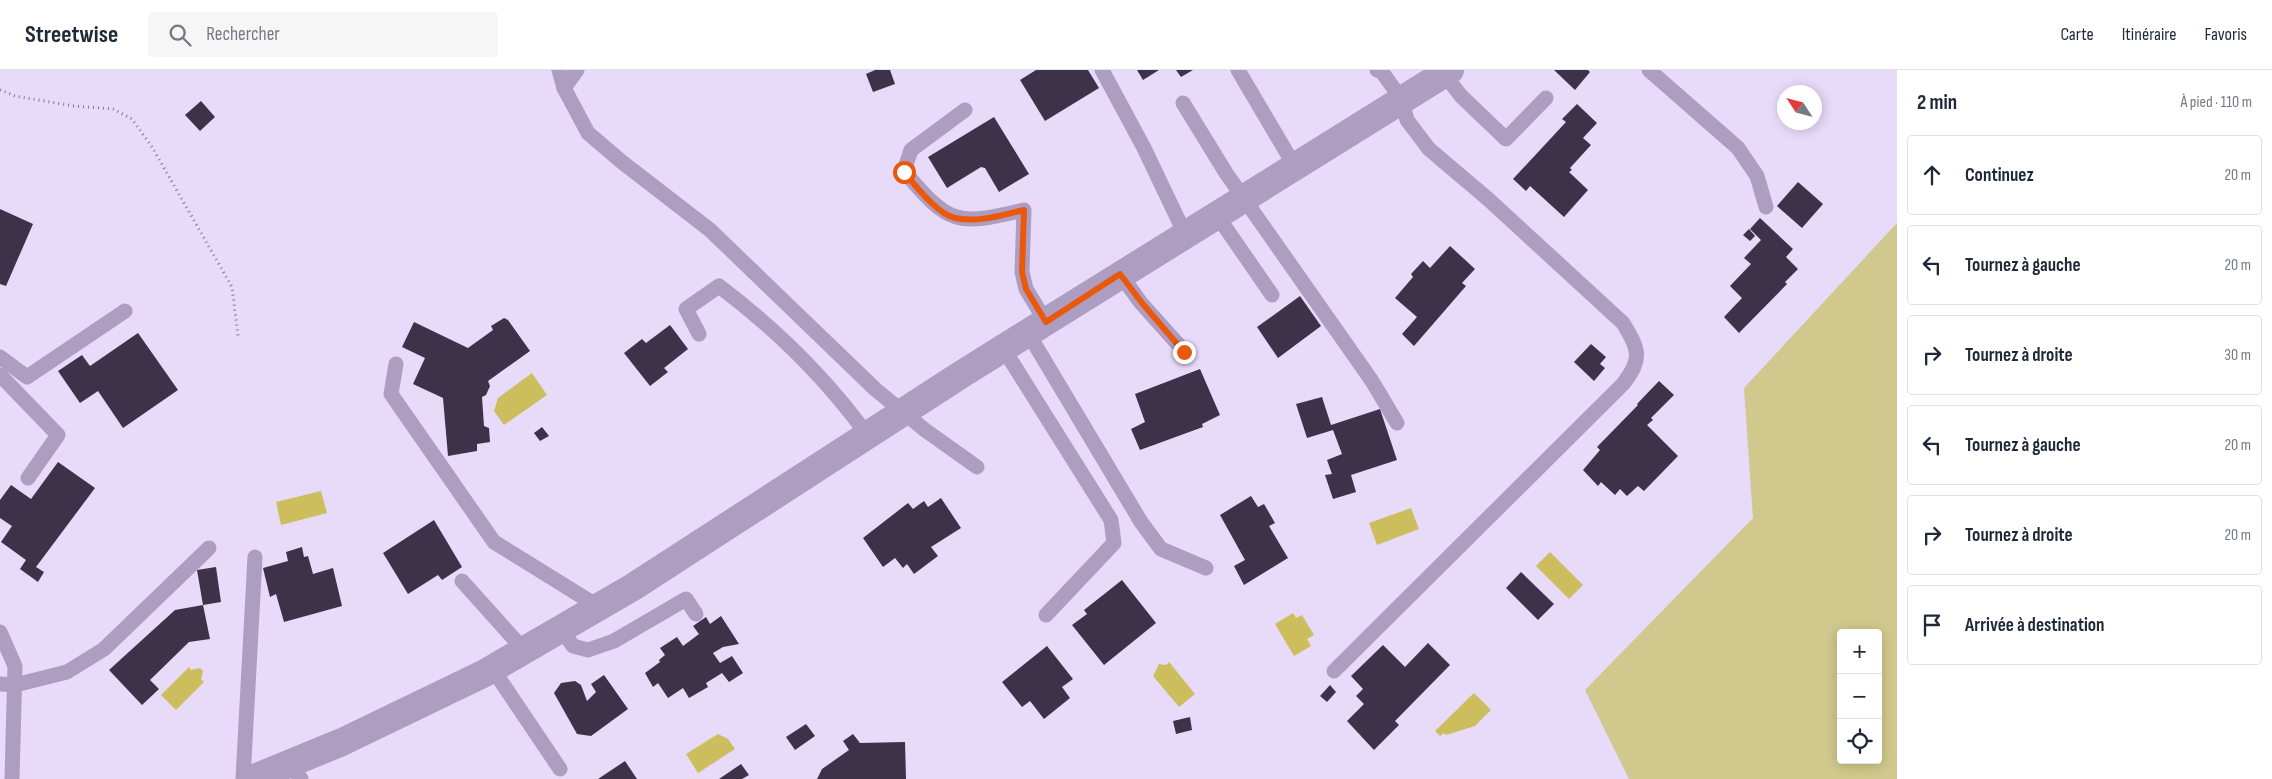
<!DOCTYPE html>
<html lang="fr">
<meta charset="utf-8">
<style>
body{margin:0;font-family:"Sofia Sans Condensed",sans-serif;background:#f6f6f7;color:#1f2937}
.controls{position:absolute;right:15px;bottom:15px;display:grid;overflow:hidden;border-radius:5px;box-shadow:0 2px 12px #0003}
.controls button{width:45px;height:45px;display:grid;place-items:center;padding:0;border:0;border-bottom:1px solid #e0e1e3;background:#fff;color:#1f2937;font:25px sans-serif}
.compass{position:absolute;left:1777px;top:15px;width:45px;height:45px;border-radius:50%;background:#fff;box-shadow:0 2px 12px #0003;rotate:306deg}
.stop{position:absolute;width:15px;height:15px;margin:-11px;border:4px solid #ea580c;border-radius:50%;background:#fff}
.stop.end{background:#ea580c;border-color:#fff;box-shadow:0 1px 5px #0008}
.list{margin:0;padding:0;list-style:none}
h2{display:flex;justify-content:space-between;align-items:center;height:65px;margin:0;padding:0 20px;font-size:21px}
h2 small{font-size:16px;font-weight:400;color:#747a83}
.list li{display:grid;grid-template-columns:32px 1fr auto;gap:15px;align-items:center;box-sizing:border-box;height:80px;margin:0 10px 10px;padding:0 10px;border:1px solid #e0e1e3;border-radius:5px}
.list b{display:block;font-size:19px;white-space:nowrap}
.list em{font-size:16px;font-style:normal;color:#747a83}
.icon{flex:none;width:28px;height:28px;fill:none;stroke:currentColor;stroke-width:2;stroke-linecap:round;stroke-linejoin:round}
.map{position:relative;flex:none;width:1897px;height:709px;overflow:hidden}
header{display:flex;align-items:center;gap:30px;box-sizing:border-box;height:70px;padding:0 25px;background:#fff;border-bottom:1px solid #e0e1e3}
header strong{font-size:24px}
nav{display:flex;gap:28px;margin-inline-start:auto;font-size:18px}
.search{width:350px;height:45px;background:#f6f6f7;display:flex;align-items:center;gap:12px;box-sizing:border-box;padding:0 18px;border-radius:5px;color:#747a83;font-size:19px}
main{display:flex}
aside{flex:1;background:#fff}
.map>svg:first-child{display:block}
.green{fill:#d0c88c;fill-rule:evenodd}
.water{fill:#ccbe5c}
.building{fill:#3d324a}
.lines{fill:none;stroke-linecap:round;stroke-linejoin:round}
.path{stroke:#82798e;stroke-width:3;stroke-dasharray:1 4;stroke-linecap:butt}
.service{stroke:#ad9dc1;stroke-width:15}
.tertiary{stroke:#ad9dc1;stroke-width:28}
.route{stroke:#ea580c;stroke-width:6}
</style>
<header>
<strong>Streetwise</strong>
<div class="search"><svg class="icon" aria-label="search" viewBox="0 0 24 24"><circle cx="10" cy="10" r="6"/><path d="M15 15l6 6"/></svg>Rechercher</div>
<nav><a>Carte</a><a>Itinéraire</a><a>Favoris</a></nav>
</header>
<main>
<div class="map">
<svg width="1897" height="709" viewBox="0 0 1897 709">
<rect width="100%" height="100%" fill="#e8daf9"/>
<path class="green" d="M1897,153V709H1629L1585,620L1753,448L1744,318ZM1841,563H1878V690H1841Z"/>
<g class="water">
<polygon points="532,303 547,325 504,355 494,341 498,328"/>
<polygon points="321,421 327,443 281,455 276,432"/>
<polygon points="1411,438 1419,459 1377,475 1369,453"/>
<polygon points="1550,482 1583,515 1569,529 1536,496"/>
<polygon points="1293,543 1296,548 1302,545 1314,565 1307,569 1311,576 1294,586 1275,554"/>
<polygon points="1169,592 1195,624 1179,637 1153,606 1159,594 1166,595"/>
<polygon points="189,597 191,600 200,598 203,601 201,609 204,612 176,640 161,625"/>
<polygon points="1474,623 1491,640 1475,656 1446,665 1444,663 1440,666 1435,661"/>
<polygon points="718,664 728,669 735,679 698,703 686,684"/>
</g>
<g class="building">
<polygon points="875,0 890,0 895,14 873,22 866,4"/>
<polygon points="1036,0 1088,0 1099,18 1045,51 1020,10"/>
<polygon points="1137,0 1159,0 1143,10"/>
<polygon points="1176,0 1193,0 1181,7"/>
<polygon points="1554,0 1588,0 1590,2 1575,20"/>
<polygon points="201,31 215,47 200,61 185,45"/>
<polygon points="1577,34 1597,53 1583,68 1591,75 1570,98 1572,100 1569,102 1588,120 1564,147 1530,116 1526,121 1513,109 1566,52 1562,49"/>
<polygon points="994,47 1029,104 999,122 985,98 981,97 947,118 928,87"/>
<polygon points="1798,112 1823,134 1802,158 1777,136"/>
<polygon points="0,139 33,154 6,216 0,214"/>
<polygon points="1760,148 1793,179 1786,187 1798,199 1785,212 1787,214 1739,263 1724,247 1742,228 1730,216 1751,194 1744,188 1761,170 1750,159"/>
<polygon points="1749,159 1755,166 1750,171 1743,165"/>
<polygon points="1450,176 1475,199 1462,213 1466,216 1414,276 1402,264 1417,247 1395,228 1413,207 1411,204 1423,191 1430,198"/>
<polygon points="1300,226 1321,256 1278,288 1257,257"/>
<polygon points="504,248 508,250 530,281 488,311 490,316 486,325 482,327 484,356 489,358 490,372 477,374 477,381 448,386 443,328 413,314 425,288 402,277 414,252 468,278 493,260 491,256"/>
<polygon points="670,255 688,279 664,298 668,302 650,316 624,283 642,269 646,273"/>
<polygon points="138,263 178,320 123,358 98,321 80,333 58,301 82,285 90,296"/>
<polygon points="1591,274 1606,287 1600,294 1605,298 1594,311 1574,292"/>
<polygon points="1200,299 1220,345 1202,354 1203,357 1140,380 1131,359 1145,352 1135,324"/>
<polygon points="1659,311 1674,325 1651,348 1653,350 1647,355 1678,386 1644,421 1638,416 1627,426 1620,419 1615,425 1601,412 1598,416 1583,400 1600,380 1597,377 1638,335 1637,334"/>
<polygon points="1322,327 1331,355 1380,339 1397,390 1351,405 1356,422 1333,429 1325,405 1332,404 1327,390 1342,384 1333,360 1307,368 1296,334"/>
<polygon points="542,357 549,366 540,371 534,363"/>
<polygon points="58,392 95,418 36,497 44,502 38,512 20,499 26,490 1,472 12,456 0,448 0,430 11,415 31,429"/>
<polygon points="1251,426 1258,437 1264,434 1275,453 1269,456 1288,488 1244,515 1234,496 1245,490 1220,445"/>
<polygon points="941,428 961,458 931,477 938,486 914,504 907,494 903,498 895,488 883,497 863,468 908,433 913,439 924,431 928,437"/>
<polygon points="434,450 462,497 442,510 438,505 408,524 383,483"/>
<polygon points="302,477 304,487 308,486 313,504 333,498 342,536 284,552 276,524 270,527 263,498 288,491 286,482"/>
<polygon points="216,497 221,532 203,535 210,569 189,572 150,610 159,619 142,635 109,600 175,540 203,535 197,500"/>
<polygon points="1521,502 1554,534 1538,550 1506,518"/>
<polygon points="1122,510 1156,553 1104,595 1072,555 1087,544 1084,540"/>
<polygon points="721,546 739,574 723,577 713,583 720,593 732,586 743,603 729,612 722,603 706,613 708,617 689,628 683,618 668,628 658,613 653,617 645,603 660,592 659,590 665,585 660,578 677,567 683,576 699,564 693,556 706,547 710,554"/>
<polygon points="1428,573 1450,595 1395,651 1399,655 1374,680 1347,651 1364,634 1356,626 1363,619 1351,606 1383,575 1405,597"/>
<polygon points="1047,576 1073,609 1062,617 1070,628 1044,649 1030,631 1022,637 1002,612"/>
<polygon points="604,605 628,639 591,666 577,664 554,623 561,613 575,611 581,615 587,631 596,622 591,614"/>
<polygon points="1330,615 1336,622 1327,632 1320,626"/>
<polygon points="1190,647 1192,660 1176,664 1173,651"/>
<polygon points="806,654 815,666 795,680 786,667"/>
<polygon points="853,664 860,673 905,672 906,709 817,709 822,699 849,680 843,671"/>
<polygon points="625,691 637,709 598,709"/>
<polygon points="741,694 749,705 742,709 719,709"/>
</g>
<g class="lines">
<polyline class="path" points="0,20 15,26 74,36 113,39 132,49 152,77 232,217 238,266"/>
<g class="service">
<polyline points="559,0 564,18 588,63 622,92 710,160 875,319 925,360 977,397"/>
<polyline points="1102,0 1144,78 1185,164"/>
<polyline points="1238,0 1294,95"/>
<polyline points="1649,0 1738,78 1757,106 1766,137"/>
<polyline points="1444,4 1461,26 1506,69 1546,28"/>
<polyline points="564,18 577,0"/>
<polyline points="1183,33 1226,103 1372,311 1397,353"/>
<path d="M965,40L911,80L904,101C949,155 957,156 1024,140L1022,202L1026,219L1046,252"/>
<polyline points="1216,144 1272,225"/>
<polyline points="1120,204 1141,233 1185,282"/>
<polyline points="1028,263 1141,452 1161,479 1206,498"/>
<path d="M699,264L686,239L719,216C776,259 826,308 868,366"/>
<polyline points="1003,278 1111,450 1114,473 1046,545"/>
<polyline points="0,287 27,307 125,241"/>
<polyline points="396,294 391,324 494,472 599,537"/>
<polyline points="0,305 58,365 28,408"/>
<polyline points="462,511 524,580"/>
<polyline points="561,559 573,576 588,580 614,571 686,529 696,544"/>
<polyline points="0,562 15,596 12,709"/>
<polyline points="492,598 560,699"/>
<path d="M1334,601L1623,314C1643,288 1639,280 1623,253L1488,129L1429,79L1407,50L1402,30L1382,2L1377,0"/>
<polyline points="0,614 15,615 67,602 104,579 209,478"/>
<polyline points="290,694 301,709"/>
<polyline points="243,709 255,487"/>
</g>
<polyline class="tertiary" points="252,709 342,672 485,603 633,517 962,304 1450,0"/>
</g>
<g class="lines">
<path class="route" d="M904,102C915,115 938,145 955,148C978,153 1002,145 1024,140L1022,202L1026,219L1046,252L1120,204L1142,233L1184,282"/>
</g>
</svg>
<div class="controls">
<button>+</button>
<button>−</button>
<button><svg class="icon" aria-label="locate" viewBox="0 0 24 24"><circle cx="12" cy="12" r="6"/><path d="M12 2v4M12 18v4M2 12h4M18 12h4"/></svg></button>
</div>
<svg class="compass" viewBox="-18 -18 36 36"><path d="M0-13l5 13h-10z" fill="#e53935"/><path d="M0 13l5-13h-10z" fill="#747a83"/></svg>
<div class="stop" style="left:904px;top:102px"></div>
<div class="stop end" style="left:1184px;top:282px"></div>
</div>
<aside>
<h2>2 min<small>À pied · 110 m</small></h2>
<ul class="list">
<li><svg class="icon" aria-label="ahead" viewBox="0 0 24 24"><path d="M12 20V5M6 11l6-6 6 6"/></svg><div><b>Continuez</b></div><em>20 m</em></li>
<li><svg class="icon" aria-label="left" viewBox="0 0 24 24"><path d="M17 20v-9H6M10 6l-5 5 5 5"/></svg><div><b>Tournez à gauche</b></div><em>20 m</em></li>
<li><svg class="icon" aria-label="right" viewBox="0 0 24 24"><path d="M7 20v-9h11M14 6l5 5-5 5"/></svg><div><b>Tournez à droite</b></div><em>30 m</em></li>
<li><svg class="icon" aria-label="left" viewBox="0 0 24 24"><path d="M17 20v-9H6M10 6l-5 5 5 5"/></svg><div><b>Tournez à gauche</b></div><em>20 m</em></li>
<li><svg class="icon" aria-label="right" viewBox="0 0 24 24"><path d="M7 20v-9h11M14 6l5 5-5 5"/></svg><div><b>Tournez à droite</b></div><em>20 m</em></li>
<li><svg class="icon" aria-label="arrive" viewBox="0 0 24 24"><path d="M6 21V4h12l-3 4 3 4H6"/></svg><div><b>Arrivée à destination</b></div></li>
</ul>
</aside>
</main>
